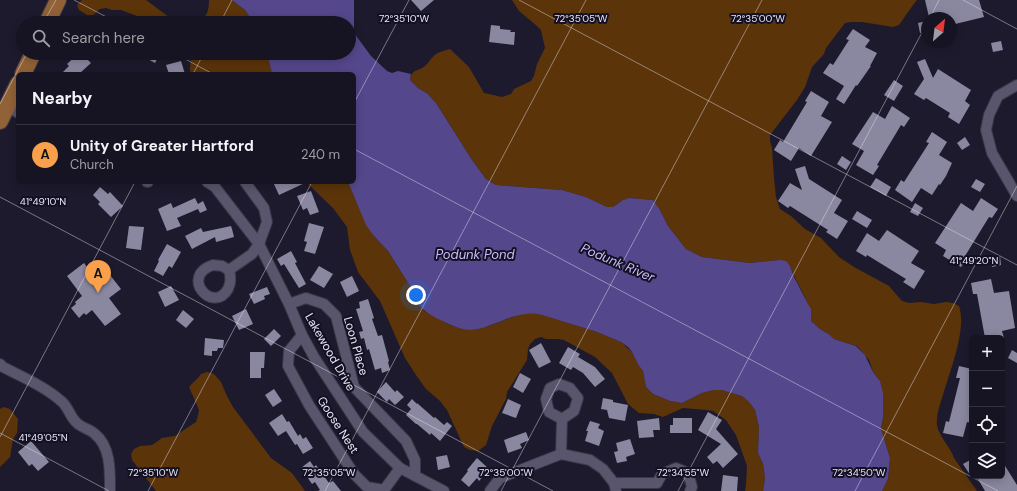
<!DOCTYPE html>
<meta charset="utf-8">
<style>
body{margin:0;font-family:"DM Sans",sans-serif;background:#23212f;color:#f1f3f6}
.controls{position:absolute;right:12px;bottom:12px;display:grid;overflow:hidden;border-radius:6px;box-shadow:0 2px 10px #0003}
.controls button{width:36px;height:36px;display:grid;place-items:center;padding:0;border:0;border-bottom:1px solid #353340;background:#161422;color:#f1f3f6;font:20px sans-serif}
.compass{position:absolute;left:921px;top:12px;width:36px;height:36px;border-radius:50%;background:#161422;box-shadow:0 2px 10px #0003;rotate:28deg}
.you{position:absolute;left:416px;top:295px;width:14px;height:14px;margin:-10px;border:3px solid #fff;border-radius:50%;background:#1a73e8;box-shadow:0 0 0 6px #1a73e833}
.badge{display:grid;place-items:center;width:26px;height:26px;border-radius:50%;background:#f8a04b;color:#111;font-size:13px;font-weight:700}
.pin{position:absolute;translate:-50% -33px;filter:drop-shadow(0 1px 2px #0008)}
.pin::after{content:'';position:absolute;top:21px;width:14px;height:12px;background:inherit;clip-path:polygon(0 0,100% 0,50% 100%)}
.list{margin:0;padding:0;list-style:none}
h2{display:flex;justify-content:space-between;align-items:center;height:52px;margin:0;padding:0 16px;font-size:17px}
h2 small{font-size:13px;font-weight:400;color:#9e9ea5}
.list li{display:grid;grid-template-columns:26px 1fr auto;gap:12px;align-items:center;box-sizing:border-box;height:60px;padding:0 16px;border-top:1px solid #353340}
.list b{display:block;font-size:15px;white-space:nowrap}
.list p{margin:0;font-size:13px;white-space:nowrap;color:#9e9ea5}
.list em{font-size:13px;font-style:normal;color:#9e9ea5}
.icon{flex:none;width:22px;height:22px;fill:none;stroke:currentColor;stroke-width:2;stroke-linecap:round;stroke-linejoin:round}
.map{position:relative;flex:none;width:1017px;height:491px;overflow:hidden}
.search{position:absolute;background:#161422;box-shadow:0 2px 10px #0003;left:16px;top:16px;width:340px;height:44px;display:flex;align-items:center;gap:10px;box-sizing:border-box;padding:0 14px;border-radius:22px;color:#9e9ea5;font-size:15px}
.panel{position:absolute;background:#161422;box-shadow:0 2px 10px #0003;left:16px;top:72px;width:340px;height:112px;border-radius:6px}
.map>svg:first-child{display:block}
.green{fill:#5b3409}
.water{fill:#55478b}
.building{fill:#8a87a0}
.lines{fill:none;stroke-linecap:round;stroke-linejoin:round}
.minor-casing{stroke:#3a3746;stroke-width:12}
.primary-casing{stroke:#3a3746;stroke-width:18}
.minor{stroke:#58556c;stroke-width:10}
.primary{stroke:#926237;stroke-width:16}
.ticks{fill:none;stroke:#e9e7f5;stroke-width:1;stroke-opacity:0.45}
.labels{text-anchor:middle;stroke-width:4;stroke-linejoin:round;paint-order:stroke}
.street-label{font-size:12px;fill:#e9e7f5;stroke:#141023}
.water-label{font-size:13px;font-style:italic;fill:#c7bffb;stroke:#141023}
.ticks-label{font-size:10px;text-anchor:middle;fill:#e9e7f5;stroke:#141023;stroke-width:4;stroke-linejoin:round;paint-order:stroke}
</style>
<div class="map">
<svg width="1017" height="491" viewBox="0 0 1017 491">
<rect width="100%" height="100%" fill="#1d1a2d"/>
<g class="green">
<polygon points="82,0 146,0 173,20 178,23 146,23 137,16 121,10 112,10 106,8 100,9 93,15 87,15 79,10 77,5"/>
<path d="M209,0H232L245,10L254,23H199C207,16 209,11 209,0Z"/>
<path d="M512,0H917L913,5L899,25L893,27L862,22H851L845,23L826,48L824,54L812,67L805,87L797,100L770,135V141L772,148L774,178L776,197L780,209L791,216L805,229L821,238L839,257L854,267L889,286L902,301L909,303L921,302L934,304L946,302L953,303L959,306C967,329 950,371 943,395C940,404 936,416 937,425C938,435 951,448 954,458L977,491H882L888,479L890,458L881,429L883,417L880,381L873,372L869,360L857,346L834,339L830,335L820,329L811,321C810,299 797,286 790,266L779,260L750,263L702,257L686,249L679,240L668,226L660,210L653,200L629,198L623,200L613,207H607L586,197L562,190L496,185L486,179L472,160L436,103L428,94L418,88L410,80C412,68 418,72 425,66C428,64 429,61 431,59C436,52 443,51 450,49L469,67L484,93L502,97L511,94L514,89L531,81L534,76L537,64L545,48L541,30L537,26L519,11Z"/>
<path d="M190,53H267L272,74H191C188,66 193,61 190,53Z"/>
<polygon points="306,182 348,182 349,183 356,201 374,236 388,251 412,289 416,301 424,311 452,326 470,330 489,326 523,313 536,313 597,332 621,342 632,352 639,366 643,371 646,387 653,394 670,401 682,403 702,393 714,390 721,390 742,396 749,402 755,410 759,427 758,453 763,464 765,478 763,491 745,491 746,485 747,466 736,435 726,420 713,411 707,410 683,408 663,417 654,414 639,413 628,404 612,373 595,357 564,340 558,339 546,339 541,337 535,339 530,344 528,349 527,360 507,392 506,399 492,426 486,445 478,451 470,450 464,447 447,410 440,401 426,389 416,375 405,358 380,301 358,272 350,250 347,227 333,208"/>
<path d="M207,372L214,374L221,382L227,396L233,407L271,458L292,473L305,491H156L132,460L131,454L134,449L140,446L152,445L162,438L175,436L196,422L198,416L199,410L189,387C193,382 198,379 201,374Z"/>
<polygon points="4,407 10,409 18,419 17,433 13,439 10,457 0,467 0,409"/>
</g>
<path class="water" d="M232,0H354V32L357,37L371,56L387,71L392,73L398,71L411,74L410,80L418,88L428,94L436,103L472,160L486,179L496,185L562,190L586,197L607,207H613L623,200L629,198L653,200L660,210L668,226L679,240L686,249L702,257L750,263L779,260L786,261L790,266L794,277L808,304L811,309V321L820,329L830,335L834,339L856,346L865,355L873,372L880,381L883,393V417L881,429L890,458L888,479L882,491H763L765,478L763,464L758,453L759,427L755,410L749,402L742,396L721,390H714L702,393L682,403L670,401L653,394L646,387L643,371L639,366L632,352L628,347L621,342L597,332L542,315C517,308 496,328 471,330C459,330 447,323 436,318C423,311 415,304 412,289L388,251L374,236L366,225L348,182H354V74H272L267,53H349V23H254L245,10Z"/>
<g class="building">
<polygon points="411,0 434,0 421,11"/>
<polygon points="925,0 979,0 984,17 951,25 951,18 945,18 944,13 929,17"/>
<polygon points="927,21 927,32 920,33 918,23"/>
<polygon points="491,25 500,26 500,29 511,30 510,32 515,32 514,45 489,42"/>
<polygon points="853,29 870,40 865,47 877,53 870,66 871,66 857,86 856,85 844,104 836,99 844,86 823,73 830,63 833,65 849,40 846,39"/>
<polygon points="1001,41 1003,50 993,52 991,43"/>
<polygon points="79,53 81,53 91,63 79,74 61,74 69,66 67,64"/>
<polygon points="137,53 160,53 155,63"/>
<polygon points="925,59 933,78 938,69 971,90 965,101 970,105 959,124 948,117 950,113 926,98 924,100 914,94 924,79 917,62"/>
<polygon points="181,61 185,74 169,74 166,65"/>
<polygon points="894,80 903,86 894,101 884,95"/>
<polygon points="811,91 829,102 821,116 832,122 811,156 799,148 791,161 774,150 780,140 783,142 807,102 805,101"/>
<polygon points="892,106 910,118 904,127 901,125 877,165 879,166 873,175 856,165 864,151 852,144 873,112 885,119"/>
<polygon points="932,132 947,142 939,155 952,163 946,176 940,185 939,184 932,195 921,188 912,202 895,190 901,180 904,182 929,143 926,142"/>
<polygon points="965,137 970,145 962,150 957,143"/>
<polygon points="842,156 851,162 846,170 837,164"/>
<polygon points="805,166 809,179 842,200 834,213 848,221 837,239 826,232 828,230 790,206 788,208 778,201 790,183 802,190 795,169"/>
<polygon points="876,178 891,187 886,196 870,187"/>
<polygon points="976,179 985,184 980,192 971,187"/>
<polygon points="273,182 307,182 279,195"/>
<polygon points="100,187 108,194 110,192 123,206 111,217 98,204 100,202 93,195"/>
<polygon points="311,191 319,212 310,215 307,208 303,210 297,196"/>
<polygon points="195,198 198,204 203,201 207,210 200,213 198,209 177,218 181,226 167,231 158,209 171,203 173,208"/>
<polygon points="981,198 998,209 992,218 989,217 965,256 967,258 961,267 943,256 946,250 935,243 961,203 973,211"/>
<polygon points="915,203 923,208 918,216 910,212"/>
<polygon points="857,211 872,220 867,228 852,219"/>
<polygon points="309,223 324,227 315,254 304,251 307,242 304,241"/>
<polygon points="129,226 144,227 141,250 126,248"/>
<polygon points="231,226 232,229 230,230 232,229 234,237 216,242 215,237 192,249 185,236 201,228 203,232"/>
<polygon points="887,230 919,251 911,263 925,271 914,289 903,282 906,279 867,255 866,257 856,251 867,233 879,241"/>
<polygon points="167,244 181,252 172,268 169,266 163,276 154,271 159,261 158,260"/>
<polygon points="291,251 297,262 295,263 306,284 299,288 284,264 281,266 277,259"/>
<polygon points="1000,256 1001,265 992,267 990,258"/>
<polygon points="84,263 99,283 110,275 121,289 109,298 121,314 105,326 92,310 86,315 84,313 79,318 71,308 76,304 75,302 82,296 67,276"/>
<polygon points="319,266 333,274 324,288 310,280"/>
<polygon points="352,276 359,291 347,297 340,282"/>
<polygon points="991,279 994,293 1009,291 1015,328 1002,331 1004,338 985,338 977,294 973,294 971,283"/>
<polygon points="171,286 179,300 165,307 158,292"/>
<polygon points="267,287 270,294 264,296 265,299 254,304 249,294"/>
<polygon points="368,299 374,318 372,319 378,336 382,335 389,361 388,362 390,370 382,373 381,368 375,370 369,349 367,350 364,338 361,339 359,332 363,331 356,309 360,308 359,302"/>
<polygon points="246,309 253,324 239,330 232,316"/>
<polygon points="183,310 194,319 186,328 176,320"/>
<polygon points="274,329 281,336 271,346 264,339"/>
<polygon points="205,338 224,340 223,348 218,348 217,351 212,351 212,356 204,355"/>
<polygon points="541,343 551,362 539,368 529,350"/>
<polygon points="568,347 580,354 578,357 595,367 605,379 595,387 583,373 573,367 571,370 559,363"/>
<polygon points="1012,350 1017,353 1017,363 1008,358"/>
<polygon points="250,352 265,352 264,368 261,368 261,378 250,378"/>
<polygon points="959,366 972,369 972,423 967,422 963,437 943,433 946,421 949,422 960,378 956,378"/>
<polygon points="520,373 531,379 523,393 513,387"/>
<polygon points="386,382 395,392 397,390 404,397 395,405 389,399 387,402 377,392"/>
<polygon points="274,389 282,401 273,407 265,395"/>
<polygon points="603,398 613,400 613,402 628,405 625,421 609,418 607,410 601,409"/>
<polygon points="412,399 417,404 417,403 434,418 435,417 444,425 447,422 452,426 440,441 431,433 430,435 417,424 416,424 406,415 411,409 407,405"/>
<polygon points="508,399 521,405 516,418 502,413"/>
<polygon points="708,412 722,420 716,429 738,454 723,468 717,461 713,464 707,457 721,444 698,430"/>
<polygon points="282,414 287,422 289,421 298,436 300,434 303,439 306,437 313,448 303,454 297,444 295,445 286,431 278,436 269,423"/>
<polygon points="659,418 660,430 653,430 654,437 639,438 637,421"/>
<polygon points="673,418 692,418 692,433 670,433 670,425 673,425"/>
<polygon points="590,421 600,424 598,428 604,431 599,446 585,441 588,431 586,431"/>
<polygon points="526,432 529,440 520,444 522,448 508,453 504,440"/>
<polygon points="630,439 635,454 626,457 627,461 617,463 614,452 618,451 616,443"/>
<polygon points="31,441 49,462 38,471 32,464 29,466 18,452"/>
<polygon points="447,455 450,467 438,470 436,457"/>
<polygon points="477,458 489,469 479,481 477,478 469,487 461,480 468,471 467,470"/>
<polygon points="972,459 972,478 963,464"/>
<polygon points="310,461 314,467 316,465 329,483 333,481 341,491 318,491 320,490 315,482 312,484 301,468"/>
<polygon points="1002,461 1017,485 1017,491 985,491 976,476 1002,476"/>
<polygon points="723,475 738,477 737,491 721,491"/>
</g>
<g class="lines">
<g class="minor-casing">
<g id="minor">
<polyline points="1017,85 998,96 989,115 986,130 992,153 1017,196"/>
<polyline points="8,106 18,113"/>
<polyline points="147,182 148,182"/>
<polyline points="207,182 215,187 259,244 289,304 302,335 314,357 363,432 400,468 444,491"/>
<path d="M213,265L222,266L229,270C231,277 231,283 228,289C213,315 179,276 213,265Z"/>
<polyline points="229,270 252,254 259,244 267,222 264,208 245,182"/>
<polyline points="289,304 306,298 324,304 336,316 354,387 406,441 415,460 415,476"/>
<polyline points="302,335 289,351 288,366 309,405 354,474 367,487 384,490 400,468"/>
<path d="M0,364L3,367C22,377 44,386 61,401C68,406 70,417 77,423C82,428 90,429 95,434C111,447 110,472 110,491"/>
<polyline points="561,454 562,419 574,411 578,398 570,388 559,384 550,388 546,399 549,412 562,419"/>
<polyline points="614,483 657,483"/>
<polyline points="657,483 662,474 676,468 688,473 692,487 690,491"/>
<polyline points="490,491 500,478 561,454 590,460 603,469 614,483 616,491"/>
</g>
</g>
<g class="primary-casing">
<g id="primary">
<polyline points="47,23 58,0"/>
<polyline points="23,74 33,53"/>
<polyline points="0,121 18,84"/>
</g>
</g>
<use href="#minor" class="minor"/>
<use href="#primary" class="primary"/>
</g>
<path class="ticks" d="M74,0L118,23M519,0L1017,265M963,0L1017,29M930,18L939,0M43,23L56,0M220,23L232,0M174,53L213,74M193,74L204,53M354,103L409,0M0,104L27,53M354,149L998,491M0,197L553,491M0,433L109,491M0,437L135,182M148,491L312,182M325,491L586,0M501,491L762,0M678,491L927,23M855,491L1017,186"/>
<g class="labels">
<g class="street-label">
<text transform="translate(356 346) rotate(74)" y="4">Loon Place</text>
<text transform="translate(330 352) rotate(60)" y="4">Lakewood Drive</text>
<text transform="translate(338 425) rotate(57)" y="4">Goose Nest</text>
</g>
<g class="water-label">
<text x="475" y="259">Podunk Pond</text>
<text transform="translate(618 262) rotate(23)" y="5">Podunk River</text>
</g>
</g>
<g class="ticks-label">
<text x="404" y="22">72°35'10"W</text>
<text x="581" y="22">72°35'05"W</text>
<text x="758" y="22">72°35'00"W</text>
<text x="43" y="205">41°49'10"N</text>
<text x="974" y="264">41°49'20"N</text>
<text x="43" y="441">41°49'05"N</text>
<text x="153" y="476">72°35'10"W</text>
<text x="329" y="476">72°35'05"W</text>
<text x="506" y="476">72°35'00"W</text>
<text x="683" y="476">72°34'55"W</text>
<text x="859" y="476">72°34'50"W</text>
</g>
</svg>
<div class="controls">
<button>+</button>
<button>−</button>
<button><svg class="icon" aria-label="locate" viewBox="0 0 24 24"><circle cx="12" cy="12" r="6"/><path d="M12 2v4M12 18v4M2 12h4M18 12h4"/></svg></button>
<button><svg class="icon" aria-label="layers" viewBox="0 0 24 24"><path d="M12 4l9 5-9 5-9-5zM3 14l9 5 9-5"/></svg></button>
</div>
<svg class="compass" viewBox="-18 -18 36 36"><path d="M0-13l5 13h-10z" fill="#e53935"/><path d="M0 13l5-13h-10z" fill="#9e9ea5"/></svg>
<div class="you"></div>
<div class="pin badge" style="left:98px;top:293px">A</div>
<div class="search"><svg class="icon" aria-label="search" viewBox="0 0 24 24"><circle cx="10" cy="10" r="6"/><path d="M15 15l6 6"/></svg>Search here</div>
<section class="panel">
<h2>Nearby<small></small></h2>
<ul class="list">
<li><span class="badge">A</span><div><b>Unity of Greater Hartford</b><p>Church</p></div><em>240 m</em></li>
</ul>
</section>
</div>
